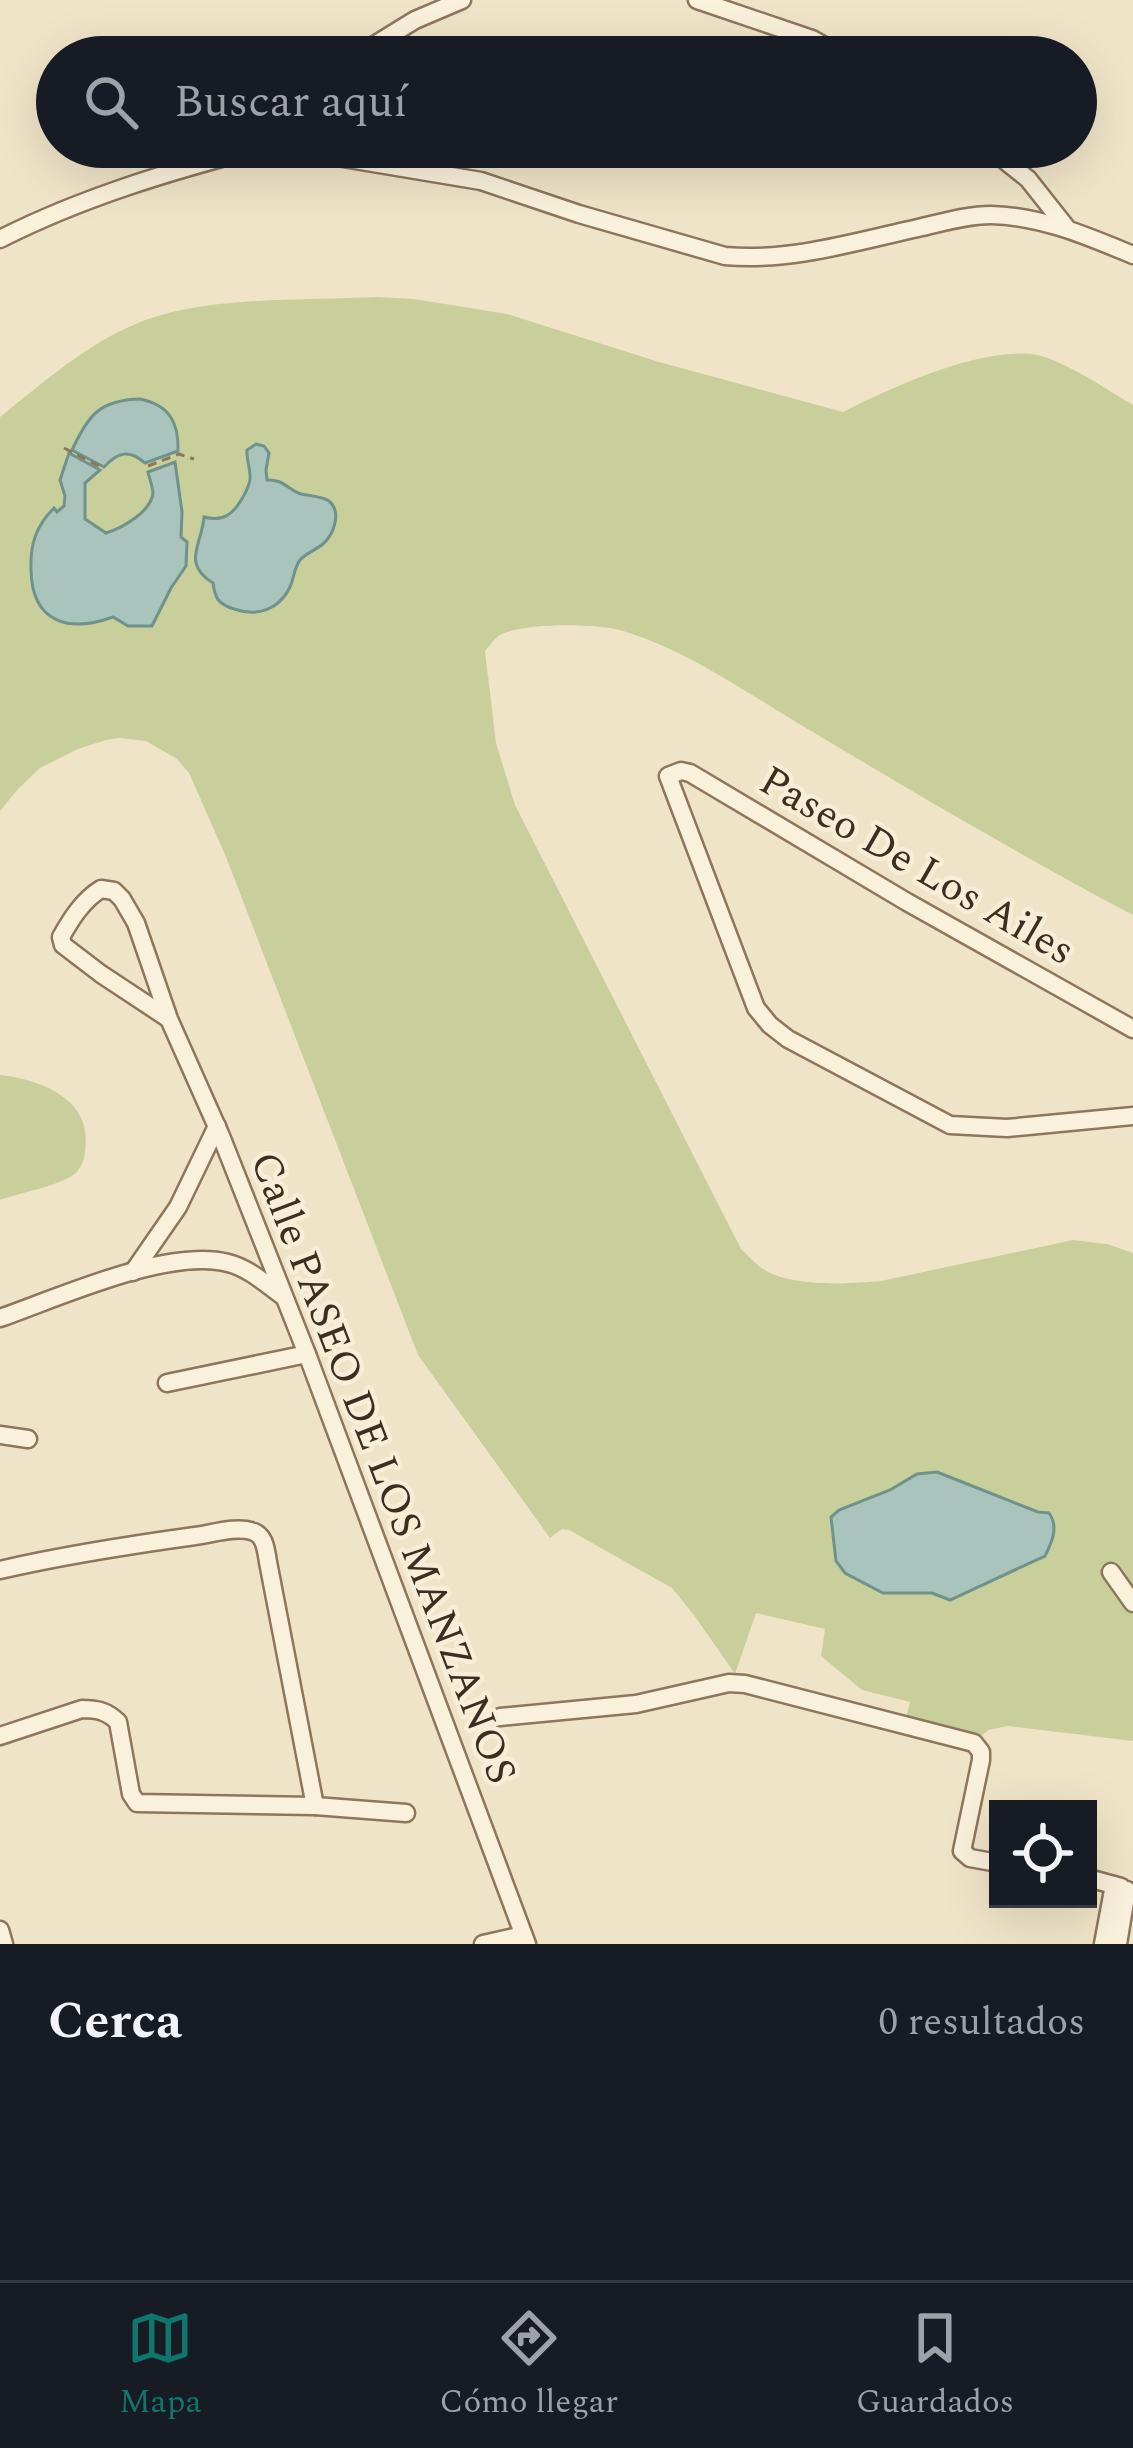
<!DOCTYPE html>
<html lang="es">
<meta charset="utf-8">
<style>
body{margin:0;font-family:Spectral,serif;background:#20242c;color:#f1f3f6}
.controls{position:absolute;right:36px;bottom:36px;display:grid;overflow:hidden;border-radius:0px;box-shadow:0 12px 48px #0002}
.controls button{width:108px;height:108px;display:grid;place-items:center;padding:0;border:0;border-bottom:3px solid #363941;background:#171b24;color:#f1f3f6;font:60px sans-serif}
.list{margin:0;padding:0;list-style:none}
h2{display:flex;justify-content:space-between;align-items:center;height:156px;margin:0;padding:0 48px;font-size:51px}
h2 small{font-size:39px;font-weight:400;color:#9ea1a6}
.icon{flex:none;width:66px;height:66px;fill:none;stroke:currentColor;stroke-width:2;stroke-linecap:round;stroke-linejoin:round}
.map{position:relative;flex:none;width:1133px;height:1944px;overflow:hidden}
.search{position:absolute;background:#171b24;box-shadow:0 12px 48px #0002;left:36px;right:36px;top:36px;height:132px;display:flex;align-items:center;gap:30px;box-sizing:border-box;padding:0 42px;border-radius:66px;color:#9ea1a6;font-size:45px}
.sheet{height:336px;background:#171b24}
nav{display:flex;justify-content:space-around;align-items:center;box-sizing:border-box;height:168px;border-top:3px solid #363941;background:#171b24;font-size:33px;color:#9ea1a6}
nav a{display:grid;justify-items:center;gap:6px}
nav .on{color:#0f766e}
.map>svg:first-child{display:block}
.green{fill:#c9cf9b}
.water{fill:#a9c4bc;stroke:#6f938a;stroke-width:3}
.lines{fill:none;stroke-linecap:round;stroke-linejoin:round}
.minor-casing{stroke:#8d765c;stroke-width:21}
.path{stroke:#8d765c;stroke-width:3;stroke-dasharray:9 6;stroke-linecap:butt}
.minor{stroke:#faf1dc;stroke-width:16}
.labels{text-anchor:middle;stroke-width:9;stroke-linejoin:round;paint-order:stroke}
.street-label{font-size:42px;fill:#3d2e20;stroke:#f7eed8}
</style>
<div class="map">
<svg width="1133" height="1944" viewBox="0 0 1133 1944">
<rect width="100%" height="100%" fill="#f0e4c8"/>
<g class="green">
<path d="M376,297L414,299L507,314L659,362L843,412C893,387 975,349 1032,354C1059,357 1108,390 1133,405V915C1025,858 920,796 816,734C754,698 692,652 623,631C599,623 517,622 497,637C493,641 489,646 485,651L496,743L515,805L741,1249C748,1255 755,1264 763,1269C790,1287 849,1284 881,1281L1073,1240L1107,1244L1133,1253V1741L1008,1726L988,1730L977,1740L905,1722L910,1702L862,1690L821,1656L825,1629L756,1613L735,1674L694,1615L672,1588L569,1530L562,1529L550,1538L418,1355L226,857L189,773L177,759L146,741L119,738L106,740L78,749L40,768L18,789L0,811V417C40,385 82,348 129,327C196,295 301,301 376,297Z"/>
<path d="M0,1075C43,1080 94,1100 85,1152C84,1162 80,1170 72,1176C51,1188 22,1192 0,1200Z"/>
</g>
<g class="water">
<path d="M140,399C169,405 179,422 178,451L145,463C129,449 118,452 104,467L72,450C89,415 99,400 140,399Z"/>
<path d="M256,444L264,446L269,453L266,470L267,480C283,479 287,489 301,494C309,496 322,496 329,501C342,512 334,534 323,544C316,550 306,553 300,560C294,568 294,578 290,587C279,610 257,617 234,609C218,604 215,598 213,583C181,563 202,545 204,517C223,522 233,515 243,497C245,494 250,483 250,479C251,469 246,460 247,450Z"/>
<path d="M69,453L100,470L85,483V519L106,533C122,528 151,512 153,493C153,488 149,477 148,472L175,462L182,512L181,537L187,542L186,566L171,588L152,626H128L113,617C69,633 32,623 31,570C30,544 36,526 54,508L57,512L64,506L65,496L60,480Z"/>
<path d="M937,1472L1038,1512L1049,1513C1059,1527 1052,1542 1045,1556L950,1600L932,1593H883L845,1573L836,1561L831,1517L839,1510L890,1490L917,1474Z"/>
</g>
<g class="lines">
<g class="minor-casing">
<g id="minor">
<polyline points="697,0 812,39 844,57"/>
<polyline points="355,57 415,20 462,0"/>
<path d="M277,147L481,181L579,214L725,256C789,262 855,242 918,228C941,223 966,215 991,215C1041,216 1087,236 1133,255"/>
<polyline points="988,147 1028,179 1066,227"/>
<path d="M0,239C83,197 173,170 263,147"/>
<path d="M169,1019L101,974L63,945L61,937C71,919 83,900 101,889L114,891L122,899L136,923L169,1019L221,1136L307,1354L527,1944"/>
<polyline points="1133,1029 907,902 690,773 681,771 668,776 756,1008 770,1025 788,1039 950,1125 1007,1128 1133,1116"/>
<polyline points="133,1272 178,1207 217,1126"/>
<path d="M0,1318C58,1298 169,1247 228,1263C249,1268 267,1285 284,1297"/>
<polyline points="167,1383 307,1354"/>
<polyline points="0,1435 28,1439"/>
<path d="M0,1570C64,1555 130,1545 195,1536C211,1534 236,1526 251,1531C265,1534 266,1550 268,1562L315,1806"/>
<polyline points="1111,1572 1133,1603"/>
<polyline points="500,1717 636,1704 729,1683 745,1684 974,1743 981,1752 981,1760 962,1851 970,1858 998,1863"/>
<path d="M0,1736L82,1709C97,1709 107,1711 118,1722L131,1794L137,1803L315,1806L406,1813"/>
<polyline points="1088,1878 1121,1887"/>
<polyline points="0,1930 4,1944"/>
<polyline points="483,1944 523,1935"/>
<polyline points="1103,1944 1114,1885"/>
<polyline points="1118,1944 1127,1890"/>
</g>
</g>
<g class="path">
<polyline points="64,448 103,468"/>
<polyline points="148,466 179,454 194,459"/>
</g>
<use href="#minor" class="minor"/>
</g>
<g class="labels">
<g class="street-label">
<text transform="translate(918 864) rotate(30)" y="15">Paseo De Los Ailes</text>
<text transform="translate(385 1467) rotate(69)" y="15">Calle PASEO DE LOS MANZANOS</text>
</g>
</g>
</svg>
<div class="controls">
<button><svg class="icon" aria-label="locate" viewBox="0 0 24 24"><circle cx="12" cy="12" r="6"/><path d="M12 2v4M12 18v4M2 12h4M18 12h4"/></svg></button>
</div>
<div class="search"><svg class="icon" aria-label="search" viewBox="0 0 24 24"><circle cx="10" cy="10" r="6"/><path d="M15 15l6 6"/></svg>Buscar aquí</div>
</div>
<section class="sheet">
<h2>Cerca<small>0 resultados</small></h2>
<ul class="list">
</ul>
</section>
<nav>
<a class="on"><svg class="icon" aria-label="map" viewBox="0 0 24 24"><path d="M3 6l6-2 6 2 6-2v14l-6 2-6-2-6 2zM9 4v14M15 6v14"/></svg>Mapa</a>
<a><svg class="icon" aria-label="directions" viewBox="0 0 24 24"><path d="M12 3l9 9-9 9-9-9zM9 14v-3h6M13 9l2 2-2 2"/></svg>Cómo llegar</a>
<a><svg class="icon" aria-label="saved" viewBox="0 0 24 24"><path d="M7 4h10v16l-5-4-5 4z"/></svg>Guardados</a>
</nav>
